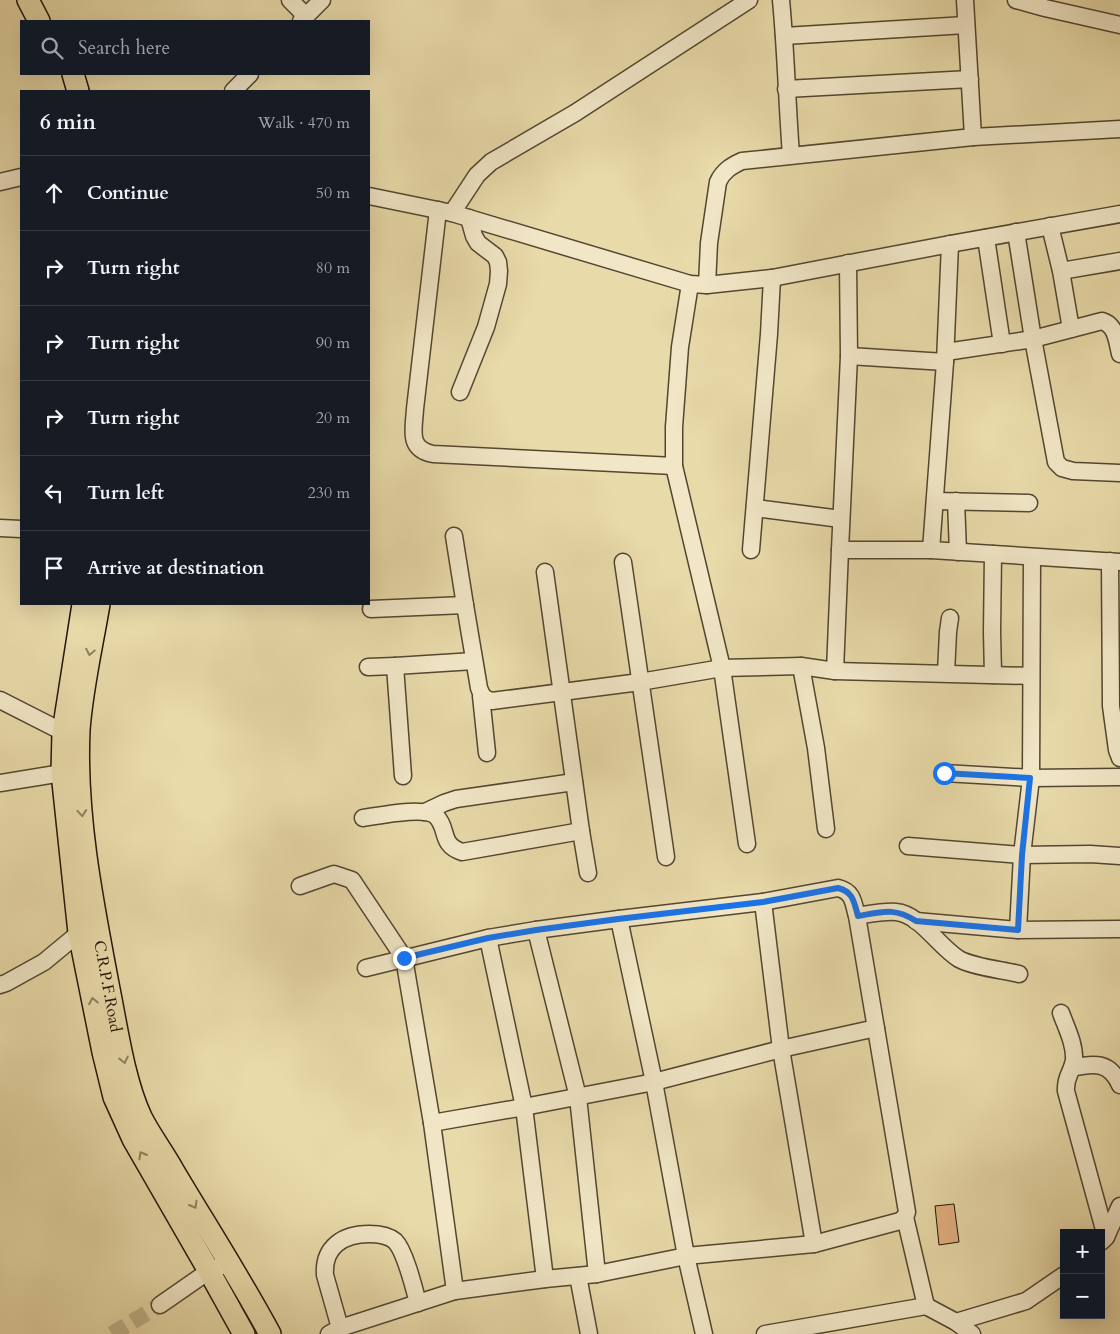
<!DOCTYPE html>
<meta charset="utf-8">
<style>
body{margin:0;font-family:Cardo,serif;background:#20242c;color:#f1f3f6}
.controls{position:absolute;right:15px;bottom:15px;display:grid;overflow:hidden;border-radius:0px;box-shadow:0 5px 20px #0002}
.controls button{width:45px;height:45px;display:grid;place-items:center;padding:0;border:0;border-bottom:1px solid #363941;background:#171b24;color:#f1f3f6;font:25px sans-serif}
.stop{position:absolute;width:15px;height:15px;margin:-11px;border:4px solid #1a73e8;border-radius:50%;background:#fff}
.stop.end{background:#1a73e8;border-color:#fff;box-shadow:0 1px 5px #0008}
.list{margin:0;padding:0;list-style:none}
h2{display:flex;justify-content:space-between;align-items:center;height:65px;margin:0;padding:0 20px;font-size:21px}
h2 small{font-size:16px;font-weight:400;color:#9ea1a6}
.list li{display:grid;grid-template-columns:32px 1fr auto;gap:15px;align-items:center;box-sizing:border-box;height:75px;padding:0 20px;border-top:1px solid #363941}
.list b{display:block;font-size:19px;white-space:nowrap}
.list em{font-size:16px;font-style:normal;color:#9ea1a6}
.icon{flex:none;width:28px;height:28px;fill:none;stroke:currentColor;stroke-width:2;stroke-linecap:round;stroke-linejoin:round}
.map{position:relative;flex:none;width:1120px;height:1334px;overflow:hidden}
.search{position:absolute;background:#171b24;box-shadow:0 5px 20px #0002;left:20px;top:20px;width:350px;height:55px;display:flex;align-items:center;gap:12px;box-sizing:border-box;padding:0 18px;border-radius:0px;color:#9ea1a6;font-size:19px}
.panel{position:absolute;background:#171b24;box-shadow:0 5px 20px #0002;left:20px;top:90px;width:350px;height:515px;border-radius:0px}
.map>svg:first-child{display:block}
.building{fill:#e4b181;stroke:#201609}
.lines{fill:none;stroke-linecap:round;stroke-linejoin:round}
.minor-tunnel{stroke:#c1b389;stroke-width:16;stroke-dasharray:16 8;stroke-linecap:butt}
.minor-casing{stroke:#524731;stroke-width:19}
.major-casing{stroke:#201609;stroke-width:24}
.minor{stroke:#f1e7c7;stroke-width:16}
.major{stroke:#e9daa9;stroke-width:21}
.oneway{stroke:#8f8261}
.route{stroke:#1a73e8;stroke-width:6}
.labels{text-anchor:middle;stroke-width:4.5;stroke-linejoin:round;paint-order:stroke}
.street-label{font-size:16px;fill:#201609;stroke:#f1e7c7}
</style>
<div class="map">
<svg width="1120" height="1334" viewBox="0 0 1120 1334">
<rect width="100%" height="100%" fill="#e9daa9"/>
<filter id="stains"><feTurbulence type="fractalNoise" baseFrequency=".004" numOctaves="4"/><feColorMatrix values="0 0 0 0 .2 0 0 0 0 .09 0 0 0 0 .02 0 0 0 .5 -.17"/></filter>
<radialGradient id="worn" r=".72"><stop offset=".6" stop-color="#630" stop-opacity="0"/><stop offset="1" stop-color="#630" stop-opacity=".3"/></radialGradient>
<polygon class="building" points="954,1204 959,1242 939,1245 935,1206"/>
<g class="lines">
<polyline class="minor-tunnel" points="112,1334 160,1305"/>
<g class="minor-casing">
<g id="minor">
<polyline points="290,0 306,16"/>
<path d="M781,0C786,52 787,103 791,155"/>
<polyline points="1016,0 1045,8 1120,25"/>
<polyline points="301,21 322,0"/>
<polyline points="784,36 966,25"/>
<polyline points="786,89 970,79"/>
<polyline points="233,91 250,74"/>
<polyline points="973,137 1120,129"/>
<polyline points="0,182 21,177"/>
<polyline points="369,196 452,213 690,284 707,285 772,278 950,244 1120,214"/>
<path d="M438,210L415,409C414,429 407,449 433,454L674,466"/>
<polyline points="452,213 477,175 491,162 575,113 749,0"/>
<polyline points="1050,226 1061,271 1071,329"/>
<polyline points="1016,232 1033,339 1056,462 1062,468 1073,471 1120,473"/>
<polyline points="986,238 1002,344"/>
<polyline points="1061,271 1120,261"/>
<polyline points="690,284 680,347 674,427 674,466 722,668 747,844"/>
<path d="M707,285L709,243L718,182C723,171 731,166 742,161L973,137L965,0"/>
<path d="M946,352L1033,339L1102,321C1116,325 1117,341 1120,354"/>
<polyline points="849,356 945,362"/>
<polyline points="460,392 486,327 498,284 499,271 498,262 495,256 478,243 474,236 469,218"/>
<polyline points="935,501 1029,503"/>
<polyline points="956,501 958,552"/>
<polyline points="755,508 841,519"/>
<polyline points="0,528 21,529"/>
<path d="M454,536L465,605L479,688C482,696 484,699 492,701L640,682L722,668L801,666L835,671L840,550H931L1120,562"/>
<polyline points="751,550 769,334 772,278"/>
<polyline points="840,550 849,356 848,263"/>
<polyline points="931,550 945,362 950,244"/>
<polyline points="1110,561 1111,706 1117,750 1120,758"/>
<polyline points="623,562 666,857"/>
<polyline points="545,572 581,831 588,873"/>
<polyline points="371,609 465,605"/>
<polyline points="801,666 816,748 826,829"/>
<polyline points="368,667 395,666"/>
<polyline points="835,671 1031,676"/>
<polyline points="946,673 948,632 950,618"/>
<polyline points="993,675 992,632 993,554"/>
<polyline points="481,696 487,753"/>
<polyline points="0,700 63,732"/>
<polyline points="944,773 1031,778 1120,777"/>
<polyline points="403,776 395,666 474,661"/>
<polyline points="0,783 62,773"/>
<polyline points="425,812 444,803 456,799 574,782"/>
<path d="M363,818C378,816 424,806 436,816C449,829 439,844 462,852L581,831"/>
<polyline points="908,846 1022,855 1090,854 1120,856"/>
<polyline points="300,886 334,874 352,880 404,958 432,1123"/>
<polyline points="763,902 781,1049 814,1244"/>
<path d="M857,916C870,914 883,911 896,912C920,914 939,947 959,959C973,967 1003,970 1019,974"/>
<polyline points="619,919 654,1082 686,1256 704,1334"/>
<polyline points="916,921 1018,930 1120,929"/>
<polyline points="536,930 578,1097 597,1274"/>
<polyline points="1018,930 1022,855 1031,778 1032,557"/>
<polyline points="488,938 524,1107 654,1082 781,1049 876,1028"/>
<polyline points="0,985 6,983 44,962 79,933"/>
<path d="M1061,1013C1066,1027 1075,1044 1074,1060C1072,1073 1065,1076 1066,1091L1106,1237L1101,1242"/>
<path d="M1072,1068C1093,1063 1110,1061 1120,1085"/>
<polyline points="1106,1237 1120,1206"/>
<polyline points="578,1276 589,1334"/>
<polyline points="455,1291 432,1123 524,1107 545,1279"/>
<polyline points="160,1305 209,1271 219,1267"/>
<polyline points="926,1306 956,1322 972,1334"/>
<polyline points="956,1322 1026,1301 1064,1275"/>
<path d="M340,1328L325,1275C323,1247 343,1234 369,1234C378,1234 388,1235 395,1241C405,1251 414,1288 418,1303"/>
<path d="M329,1334L340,1328L455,1291L545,1279L597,1274L686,1256L814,1244L900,1221L905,1217L907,1212L857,916C853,903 854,892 838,888L763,902L619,919L536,930L488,938L366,968"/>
<polyline points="765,1334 926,1306 905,1217"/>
</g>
</g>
<g class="major-casing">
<g id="major">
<polyline points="28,0 39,21"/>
<polyline points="73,74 78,91"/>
<polyline points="83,604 63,732 62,773 79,933 103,1052 114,1097 133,1139 209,1271 244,1334"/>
<path id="s1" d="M99,604C92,646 82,688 79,730C75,816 93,905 109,989C117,1029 124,1080 141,1117C150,1135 163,1152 173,1170C205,1224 240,1278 270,1334"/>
</g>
</g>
<use href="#minor" class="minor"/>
<use href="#major" class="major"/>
</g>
<defs><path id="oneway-chevron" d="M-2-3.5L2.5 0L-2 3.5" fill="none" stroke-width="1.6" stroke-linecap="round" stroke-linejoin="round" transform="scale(1.25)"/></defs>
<g class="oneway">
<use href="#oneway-chevron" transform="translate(90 652) rotate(101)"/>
<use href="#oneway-chevron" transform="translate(82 813) rotate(85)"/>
<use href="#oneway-chevron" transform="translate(93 1001) rotate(-101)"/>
<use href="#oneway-chevron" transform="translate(124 1060) rotate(78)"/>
<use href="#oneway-chevron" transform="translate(142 1155) rotate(-120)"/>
<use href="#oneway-chevron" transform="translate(194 1205) rotate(60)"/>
</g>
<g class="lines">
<path class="route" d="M404,958L488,938L536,930L618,919L763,902L838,888C854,892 854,903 858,916C882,912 894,907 916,921L1018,930L1022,855L1030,778L944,773"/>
</g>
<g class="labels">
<g class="street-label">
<text dy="6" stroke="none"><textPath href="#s1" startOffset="386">C.R.P.F.Road</textPath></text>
</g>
</g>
<rect width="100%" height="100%" filter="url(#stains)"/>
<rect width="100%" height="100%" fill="url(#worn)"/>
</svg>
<div class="controls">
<button>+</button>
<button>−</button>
</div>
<div class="stop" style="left:944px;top:773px"></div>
<div class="stop end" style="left:404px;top:958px"></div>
<div class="search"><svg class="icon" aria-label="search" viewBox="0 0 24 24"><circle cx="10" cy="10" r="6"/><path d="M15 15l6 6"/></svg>Search here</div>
<section class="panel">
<h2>6 min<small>Walk · 470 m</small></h2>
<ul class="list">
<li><svg class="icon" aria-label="ahead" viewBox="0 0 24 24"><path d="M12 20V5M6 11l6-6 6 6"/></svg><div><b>Continue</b></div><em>50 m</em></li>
<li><svg class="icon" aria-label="right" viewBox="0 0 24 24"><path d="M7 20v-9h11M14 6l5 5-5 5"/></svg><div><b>Turn right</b></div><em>80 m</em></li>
<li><svg class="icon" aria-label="right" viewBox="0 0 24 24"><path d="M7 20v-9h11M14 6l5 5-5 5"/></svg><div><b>Turn right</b></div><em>90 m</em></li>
<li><svg class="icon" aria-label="right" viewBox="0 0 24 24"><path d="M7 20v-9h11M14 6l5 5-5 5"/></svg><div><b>Turn right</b></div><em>20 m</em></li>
<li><svg class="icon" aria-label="left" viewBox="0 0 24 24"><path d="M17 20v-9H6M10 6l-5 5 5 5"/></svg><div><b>Turn left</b></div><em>230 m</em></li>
<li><svg class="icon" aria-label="arrive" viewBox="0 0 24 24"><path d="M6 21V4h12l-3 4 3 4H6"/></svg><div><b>Arrive at destination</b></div></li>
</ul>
</section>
</div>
